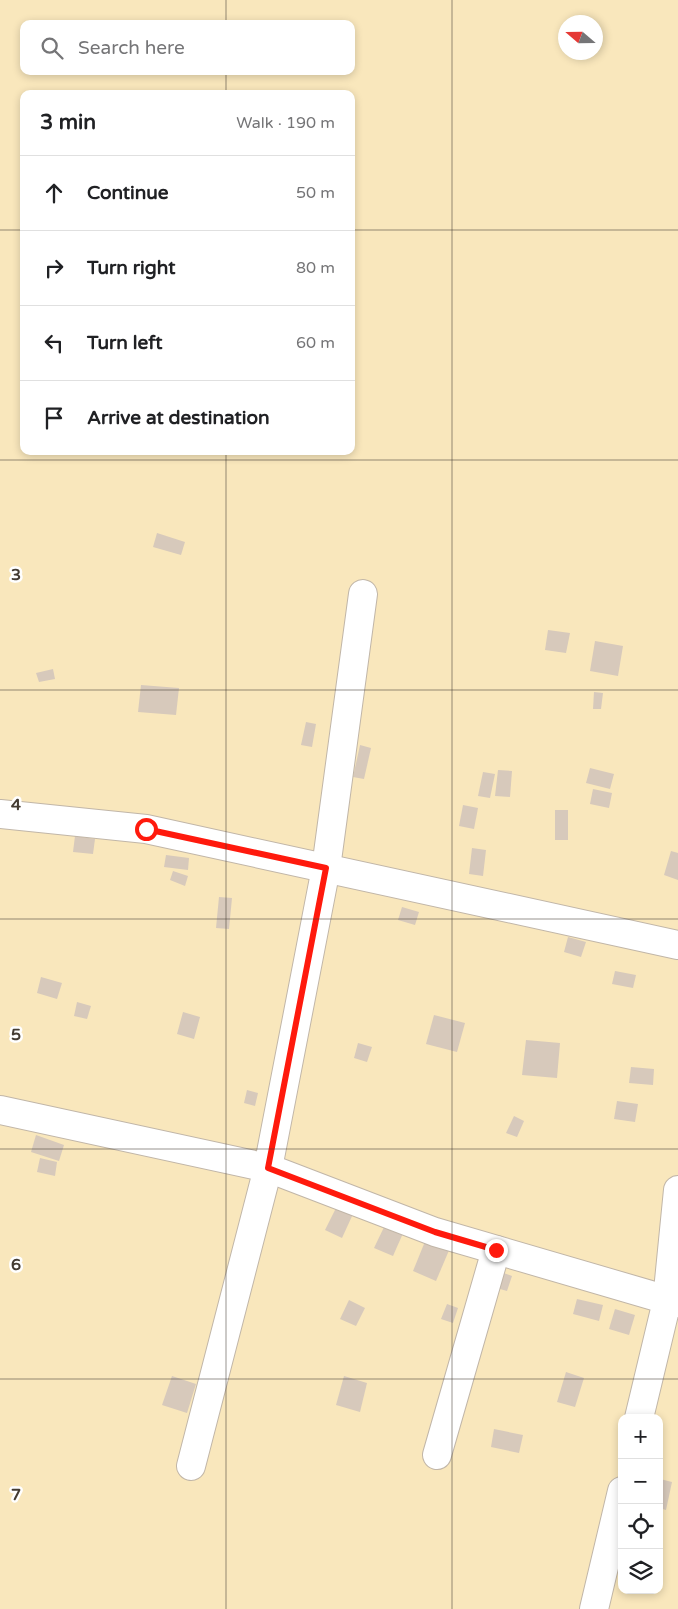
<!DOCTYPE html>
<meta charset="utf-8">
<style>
body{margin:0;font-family:"Varela Round",sans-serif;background:#f6f6f6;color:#202124}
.controls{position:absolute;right:15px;bottom:15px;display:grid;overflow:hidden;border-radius:10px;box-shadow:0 2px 8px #0003}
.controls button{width:45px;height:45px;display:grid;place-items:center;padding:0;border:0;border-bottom:1px solid #e0e0e0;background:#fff;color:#202124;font:25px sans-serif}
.compass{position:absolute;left:558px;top:15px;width:45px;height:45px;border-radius:50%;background:#fff;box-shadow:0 2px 8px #0003;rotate:290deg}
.stop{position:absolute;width:15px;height:15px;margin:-11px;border:4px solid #ff1a0d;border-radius:50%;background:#fff}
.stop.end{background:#ff1a0d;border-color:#fff;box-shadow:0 1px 5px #0008}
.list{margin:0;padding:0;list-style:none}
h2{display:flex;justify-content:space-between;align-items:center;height:65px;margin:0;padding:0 20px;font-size:21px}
h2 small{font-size:16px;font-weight:400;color:#757577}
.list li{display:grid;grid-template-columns:32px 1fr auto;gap:15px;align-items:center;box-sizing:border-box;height:75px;padding:0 20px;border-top:1px solid #e0e0e0}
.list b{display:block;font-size:19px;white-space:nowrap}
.list em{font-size:16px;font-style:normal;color:#757577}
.icon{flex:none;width:28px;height:28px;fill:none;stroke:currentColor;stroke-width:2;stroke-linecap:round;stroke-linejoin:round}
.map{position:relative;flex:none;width:678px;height:1609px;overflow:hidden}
.search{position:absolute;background:#fff;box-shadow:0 2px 8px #0003;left:20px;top:20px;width:335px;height:55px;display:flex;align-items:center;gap:12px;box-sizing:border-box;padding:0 18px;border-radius:10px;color:#757577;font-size:19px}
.panel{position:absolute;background:#fff;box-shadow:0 2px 8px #0003;left:20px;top:90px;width:335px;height:365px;border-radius:10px}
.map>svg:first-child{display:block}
.sand{fill:#f9e7bc;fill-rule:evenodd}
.building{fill:#d7c9bb}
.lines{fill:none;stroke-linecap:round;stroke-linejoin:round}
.minor-casing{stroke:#c1b6a8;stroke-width:30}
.minor{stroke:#fff;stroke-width:28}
.route{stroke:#ff1a0d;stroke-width:6}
.grid{fill:none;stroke:#443c33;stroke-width:1;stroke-opacity:0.55}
.grid-label{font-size:16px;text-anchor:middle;font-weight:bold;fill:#443c33;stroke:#fff;stroke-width:5;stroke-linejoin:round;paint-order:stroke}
</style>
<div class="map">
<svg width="678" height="1609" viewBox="0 0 678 1609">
<rect width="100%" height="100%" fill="#f2ece3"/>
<path class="sand" d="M0,0H678V1609H0ZM566,22H596V52H566ZM24,24H351V71H24ZM24,94H351V451H24ZM622,1418H659V1590H622Z"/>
<g class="building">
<polygon points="157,533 185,542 181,555 153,547"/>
<polygon points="548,630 570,633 566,653 545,650"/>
<polygon points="595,641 623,646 618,676 590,671"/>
<polygon points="53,669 55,679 39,682 36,673"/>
<polygon points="141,685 179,688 176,715 138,712"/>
<polygon points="594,692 603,693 601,709 593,709"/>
<polygon points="306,722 316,724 312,747 301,745"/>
<polygon points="360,745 371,748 364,779 353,777"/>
<polygon points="590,768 614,774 610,789 586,783"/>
<polygon points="498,770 512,771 510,797 495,796"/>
<polygon points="483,772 495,774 490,798 478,796"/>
<polygon points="593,789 612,793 609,808 590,804"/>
<polygon points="463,805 478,808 474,829 459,826"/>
<rect x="555" y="810" width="13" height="30"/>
<polygon points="75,836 95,839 93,854 73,852"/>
<polygon points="472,848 486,850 483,876 469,874"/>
<polygon points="671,851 678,853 678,880 664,875"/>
<polygon points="166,855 189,858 188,870 164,867"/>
<polygon points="173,871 188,876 185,886 170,880"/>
<polygon points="219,897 232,898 229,929 216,928"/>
<polygon points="402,907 419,912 415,925 398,920"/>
<polygon points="568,937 586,942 581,957 564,952"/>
<polygon points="615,971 636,975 633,988 612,984"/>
<polygon points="41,977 62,983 57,999 37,993"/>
<polygon points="77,1002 91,1006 87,1019 74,1016"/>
<polygon points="183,1012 200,1017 194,1039 177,1034"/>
<polygon points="434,1015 465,1023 457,1052 426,1044"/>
<polygon points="526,1040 560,1043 557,1078 522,1075"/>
<polygon points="358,1043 372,1047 367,1062 354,1058"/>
<polygon points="631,1067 654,1069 653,1085 629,1083"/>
<polygon points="247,1090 258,1093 255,1106 244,1103"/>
<polygon points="617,1101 638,1104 635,1122 614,1119"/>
<polygon points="514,1116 524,1121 517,1137 506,1133"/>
<polygon points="36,1135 64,1145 59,1161 31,1152"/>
<polygon points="40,1158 57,1162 55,1176 37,1172"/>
<polygon points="337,1206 353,1214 342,1238 325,1230"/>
<polygon points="386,1223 404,1231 393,1256 374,1248"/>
<polygon points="426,1239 450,1248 436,1281 413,1271"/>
<polygon points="498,1271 512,1276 507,1291 493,1287"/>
<polygon points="577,1299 603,1305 599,1321 573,1314"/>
<polygon points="349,1300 365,1308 356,1326 340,1319"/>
<polygon points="447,1304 458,1308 453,1323 441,1319"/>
<polygon points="615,1309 635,1315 629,1335 609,1329"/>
<polygon points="566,1372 584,1378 575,1407 557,1402"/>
<polygon points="172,1376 196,1384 187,1413 162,1405"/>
<polygon points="344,1376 367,1383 360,1412 336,1405"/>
<polygon points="494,1429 523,1435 519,1453 491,1447"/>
<polygon points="660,1479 672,1482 666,1510 659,1508"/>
</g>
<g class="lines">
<g class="minor-casing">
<g id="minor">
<polyline points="0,814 146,829 678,945"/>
<polyline points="0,1110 268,1168 435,1232 678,1303"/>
<polyline points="639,1418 667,1301 678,1190"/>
<polyline points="437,1455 496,1250"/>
<polyline points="191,1466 268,1168 326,868 363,594"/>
<polyline points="594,1609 622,1491"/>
</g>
</g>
<use href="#minor" class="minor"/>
</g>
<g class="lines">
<polyline class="route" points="146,829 326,868 268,1168 435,1232 496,1250"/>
</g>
<path class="grid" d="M226,0V24M452,0V1609M226,71V94M0,230H24M351,230H678M226,451V1609M0,460H678M0,690H678M0,919H678M0,1149H678M0,1379H678"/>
<g class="grid-label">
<text x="16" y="580">3</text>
<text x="16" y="810">4</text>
<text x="16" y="1040">5</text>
<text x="16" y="1270">6</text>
<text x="16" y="1500">7</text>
</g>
</svg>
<div class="controls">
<button>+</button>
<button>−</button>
<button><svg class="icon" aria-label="locate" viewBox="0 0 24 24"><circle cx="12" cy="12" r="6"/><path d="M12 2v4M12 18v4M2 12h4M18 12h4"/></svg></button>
<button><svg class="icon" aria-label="layers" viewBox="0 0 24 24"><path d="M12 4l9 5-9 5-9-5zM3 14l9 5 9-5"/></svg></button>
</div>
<svg class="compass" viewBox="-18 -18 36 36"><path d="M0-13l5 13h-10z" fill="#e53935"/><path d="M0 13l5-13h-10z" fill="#757577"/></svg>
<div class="stop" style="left:146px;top:829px"></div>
<div class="stop end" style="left:496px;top:1250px"></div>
<div class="search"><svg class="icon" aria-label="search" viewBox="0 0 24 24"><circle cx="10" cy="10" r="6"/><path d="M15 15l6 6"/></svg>Search here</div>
<section class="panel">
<h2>3 min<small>Walk · 190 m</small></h2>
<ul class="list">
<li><svg class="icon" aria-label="ahead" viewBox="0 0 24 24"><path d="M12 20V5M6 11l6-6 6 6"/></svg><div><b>Continue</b></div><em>50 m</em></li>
<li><svg class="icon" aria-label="right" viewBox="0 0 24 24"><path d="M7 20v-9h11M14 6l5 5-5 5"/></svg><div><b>Turn right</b></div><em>80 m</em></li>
<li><svg class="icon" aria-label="left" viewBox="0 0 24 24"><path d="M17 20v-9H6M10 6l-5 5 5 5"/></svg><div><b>Turn left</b></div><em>60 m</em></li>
<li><svg class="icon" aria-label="arrive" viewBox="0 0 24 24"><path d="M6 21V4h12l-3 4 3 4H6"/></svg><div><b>Arrive at destination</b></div></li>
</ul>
</section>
</div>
